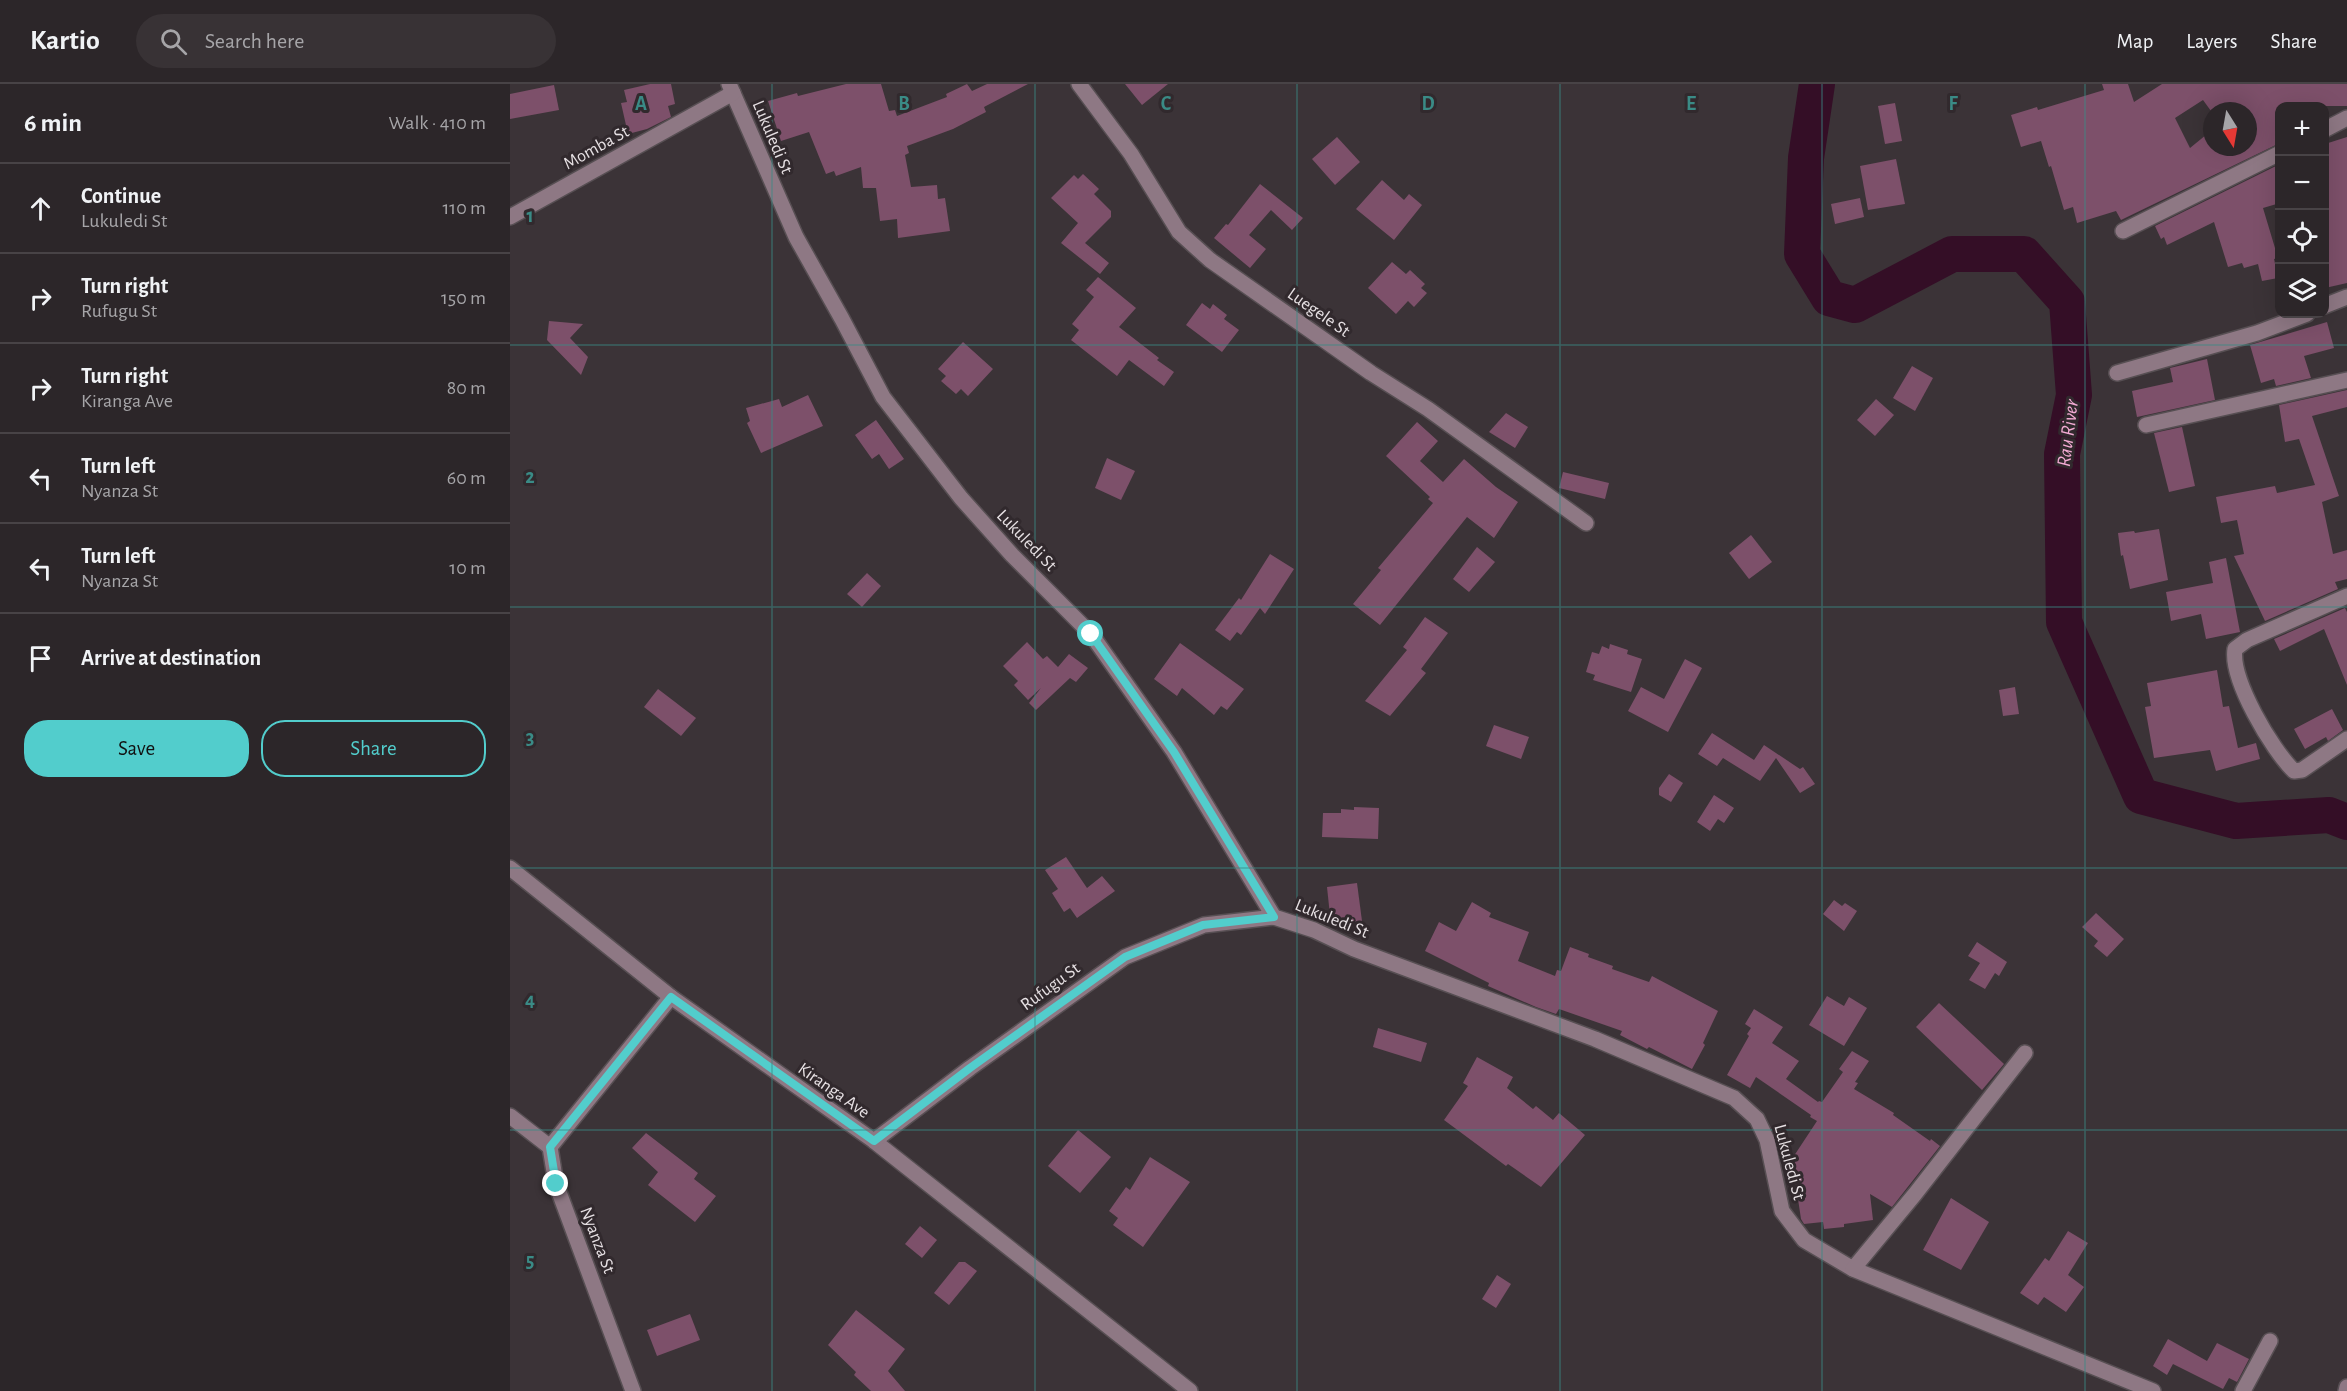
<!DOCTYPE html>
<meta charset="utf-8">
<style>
body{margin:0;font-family:"Alegreya Sans",sans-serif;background:#383235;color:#f1f3f6}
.controls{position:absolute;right:18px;top:18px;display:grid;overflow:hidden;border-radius:12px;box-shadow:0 6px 24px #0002}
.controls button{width:54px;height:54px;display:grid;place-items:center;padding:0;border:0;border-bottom:2px solid #484346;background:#2c2629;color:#f1f3f6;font:30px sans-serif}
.compass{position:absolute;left:1693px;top:18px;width:54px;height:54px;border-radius:50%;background:#2c2629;box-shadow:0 6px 24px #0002;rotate:169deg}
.stop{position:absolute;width:18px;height:18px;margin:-14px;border:4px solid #52cdcc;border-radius:50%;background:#fff}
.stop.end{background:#52cdcc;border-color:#fff;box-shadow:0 2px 6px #0008}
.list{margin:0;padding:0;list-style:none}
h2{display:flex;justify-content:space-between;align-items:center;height:78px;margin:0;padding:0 24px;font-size:26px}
h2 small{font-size:20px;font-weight:400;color:#a6a5a8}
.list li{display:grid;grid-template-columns:39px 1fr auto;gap:18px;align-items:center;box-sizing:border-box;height:90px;padding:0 24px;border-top:2px solid #484346}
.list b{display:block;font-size:22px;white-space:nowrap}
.list p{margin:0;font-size:20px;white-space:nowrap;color:#a6a5a8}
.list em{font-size:20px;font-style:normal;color:#a6a5a8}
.actions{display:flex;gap:12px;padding:18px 24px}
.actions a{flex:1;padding:14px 0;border:2px solid #52cdcc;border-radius:24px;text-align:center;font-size:21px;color:#52cdcc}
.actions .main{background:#52cdcc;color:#111}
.icon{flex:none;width:33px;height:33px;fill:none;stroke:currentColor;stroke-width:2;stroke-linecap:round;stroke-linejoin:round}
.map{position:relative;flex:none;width:1837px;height:1307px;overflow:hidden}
header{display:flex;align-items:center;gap:36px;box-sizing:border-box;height:84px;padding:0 30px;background:#2c2629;border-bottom:2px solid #484346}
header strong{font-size:28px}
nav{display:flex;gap:33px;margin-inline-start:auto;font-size:21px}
.search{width:420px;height:54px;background:#383235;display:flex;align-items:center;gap:15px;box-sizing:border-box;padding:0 21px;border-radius:33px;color:#a6a5a8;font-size:22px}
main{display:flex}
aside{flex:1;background:#2c2629}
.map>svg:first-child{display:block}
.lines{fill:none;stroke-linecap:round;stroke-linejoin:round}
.river{stroke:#340e26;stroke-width:36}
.building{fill:#7d506a;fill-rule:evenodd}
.minor-casing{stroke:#574f53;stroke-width:18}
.minor{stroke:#8e7884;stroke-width:15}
.route{stroke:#52cdcc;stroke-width:8}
.grid{fill:none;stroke:#3a8b86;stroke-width:1.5;stroke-opacity:0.55}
.labels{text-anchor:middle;stroke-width:6;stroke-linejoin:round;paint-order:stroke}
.street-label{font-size:18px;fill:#e7e1e4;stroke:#31292d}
.water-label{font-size:20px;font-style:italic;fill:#f2aad3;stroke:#31292d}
.grid-label{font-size:20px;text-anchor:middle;font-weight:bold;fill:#3a8b86;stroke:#31292d;stroke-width:6;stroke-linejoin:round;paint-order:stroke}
</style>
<header>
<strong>Kartio</strong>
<div class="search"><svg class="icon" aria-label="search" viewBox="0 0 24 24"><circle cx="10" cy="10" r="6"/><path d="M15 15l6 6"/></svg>Search here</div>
<nav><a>Map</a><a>Layers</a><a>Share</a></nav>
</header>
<main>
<aside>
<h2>6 min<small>Walk · 410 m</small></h2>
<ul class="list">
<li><svg class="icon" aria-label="ahead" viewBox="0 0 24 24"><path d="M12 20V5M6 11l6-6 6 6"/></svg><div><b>Continue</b><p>Lukuledi St</p></div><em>110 m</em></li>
<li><svg class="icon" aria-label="right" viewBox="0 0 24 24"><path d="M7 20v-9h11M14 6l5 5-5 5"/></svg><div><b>Turn right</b><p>Rufugu St</p></div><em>150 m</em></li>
<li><svg class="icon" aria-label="right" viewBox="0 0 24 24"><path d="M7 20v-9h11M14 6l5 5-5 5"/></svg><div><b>Turn right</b><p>Kiranga Ave</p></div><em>80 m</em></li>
<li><svg class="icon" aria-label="left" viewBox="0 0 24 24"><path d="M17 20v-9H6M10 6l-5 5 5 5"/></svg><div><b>Turn left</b><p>Nyanza St</p></div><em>60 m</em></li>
<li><svg class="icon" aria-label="left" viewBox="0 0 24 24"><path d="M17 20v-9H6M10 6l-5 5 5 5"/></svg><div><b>Turn left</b><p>Nyanza St</p></div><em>10 m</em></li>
<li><svg class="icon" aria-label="arrive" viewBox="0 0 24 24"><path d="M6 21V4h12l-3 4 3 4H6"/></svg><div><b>Arrive at destination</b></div></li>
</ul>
<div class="actions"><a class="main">Save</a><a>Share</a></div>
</aside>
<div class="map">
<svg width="1837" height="1307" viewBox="0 0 1837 1307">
<rect width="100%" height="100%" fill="#3b3337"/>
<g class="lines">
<polyline class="river" points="1307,0 1296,74 1292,170 1319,214 1345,221 1442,170 1514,170 1557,218 1564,311 1552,370 1554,538 1631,712 1726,737 1819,731 1837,738"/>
</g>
<g class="building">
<polygon points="140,0 161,0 165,20 158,22 161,33 137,45 118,50 111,19 117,18 114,6"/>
<polygon points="336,0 371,0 379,27 385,26 387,32 437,13 436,10 457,0 462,7 477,0 518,0 474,23 476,28 443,45 397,62 399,69 395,71 401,103 427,101 428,115 435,114 440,147 388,154 387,135 370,137 366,104 353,104 351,83 326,92 324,87 316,90 299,48 271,57 258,17 287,9 288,12"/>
<polygon points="615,0 658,0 632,21"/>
<path d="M1592,0H1618L1624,18L1652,0H1837V22H1770V59L1611,136L1606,127L1567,139L1563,123L1554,126L1541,82L1539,83L1531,57L1511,63L1501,31L1527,23L1528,26L1594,6ZM1693,16L1701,27H1738V63H1702V46L1680,64L1665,34Z"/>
<polygon points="44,1 49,26 0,35 0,10"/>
<polygon points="1385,19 1392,57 1375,60 1368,22"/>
<polygon points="827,53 850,78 825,101 802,75"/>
<polygon points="1837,53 1837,199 1815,204 1815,60"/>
<polygon points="1386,75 1395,120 1358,126 1350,82"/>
<polygon points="1770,80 1770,119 1753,124 1768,174 1764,175 1768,194 1752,197 1748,180 1734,184 1732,179 1718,183 1704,138 1657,161 1654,153 1651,155 1645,142"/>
<polygon points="573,90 589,105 584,110 601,127 601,133 575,159 599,179 590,190 551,159 568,139 541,114 564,91 568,95"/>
<polygon points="872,96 894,116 899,110 912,121 884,156 846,125"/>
<polygon points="750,100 793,134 782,146 761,126 739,151 756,165 740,184 704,154 716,140 718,141"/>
<polygon points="1350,114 1354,133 1325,140 1321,120"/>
<polygon points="882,178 896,190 900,186 915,200 911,204 917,209 904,223 898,217 886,230 858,204"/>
<polygon points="588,193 626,224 609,243 649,274 647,276 664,288 654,302 619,276 607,292 561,256 569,246 562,240 584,213 576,206"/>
<polygon points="692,219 700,225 703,220 717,231 714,235 729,246 712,268 676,241"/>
<polygon points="39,237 73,240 60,254 78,273 71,291 37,256"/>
<polygon points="1817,238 1824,264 1794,272 1801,294 1766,302 1764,295 1751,299 1740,261"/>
<polygon points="453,258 483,285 458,312 451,305 446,310 431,297 436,292 428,285"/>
<polygon points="1697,275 1705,316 1627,333 1622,307 1663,298 1660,284"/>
<polygon points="1402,282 1423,294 1405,327 1383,314"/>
<polygon points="1837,306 1837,323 1802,332 1829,412 1812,418 1823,470 1837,466 1837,495 1825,498 1828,505 1755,537 1724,472 1734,470 1727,436 1711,439 1706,413 1765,402 1767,409 1805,401 1789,355 1775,358 1769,321"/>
<polygon points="298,311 313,342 251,369 237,339 240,337 236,324 269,315 272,323"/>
<polygon points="1366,315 1384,331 1365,352 1347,336"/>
<polygon points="996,329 1018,343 1005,364 979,348"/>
<polygon points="366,336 394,375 379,385 369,370 362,375 345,351"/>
<polygon points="907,338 928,357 910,377 933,398 954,375 986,403 1008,418 984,454 957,433 870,541 843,520 871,486 868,484 923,419 918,415 920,413 876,372"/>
<polygon points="1672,343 1685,402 1659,408 1644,349"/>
<polygon points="597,374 625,387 611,416 585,404"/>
<polygon points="1053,388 1099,399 1095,415 1049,404"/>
<polygon points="1649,445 1658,496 1620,505 1613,471 1611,472 1608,449 1624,447 1625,449"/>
<polygon points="1241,451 1262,478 1239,495 1219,469"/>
<polygon points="967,463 985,478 959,508 943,495"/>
<polygon points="760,470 784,485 755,530 750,524 731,551 727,548 720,557 705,546 729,514 731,516"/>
<polygon points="1716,474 1730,548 1696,555 1691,530 1661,537 1656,508 1703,499 1699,478"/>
<polygon points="357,489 371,502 352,523 337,510"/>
<polygon points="1835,524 1837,528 1837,601 1814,545 1770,567 1764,555"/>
<polygon points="915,533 938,549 911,585 916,589 880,632 855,617 897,566 893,563"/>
<polygon points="517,558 533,575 537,572 548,583 559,570 578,584 566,598 560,594 526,626 519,619 531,604 518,616 504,601 508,597 493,582"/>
<polygon points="670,559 734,605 717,626 711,622 704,631 672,604 667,612 644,595"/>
<polygon points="1100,560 1118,566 1117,570 1132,575 1121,608 1083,596 1085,591 1076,588 1082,568 1089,570 1092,562 1099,565"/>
<polygon points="1175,575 1192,584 1158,648 1118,627 1131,603 1154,615"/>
<polygon points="1707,586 1713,623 1719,622 1728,664 1746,659 1750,675 1706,687 1700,666 1644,674 1635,623 1641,622 1637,599"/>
<polygon points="1505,603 1509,630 1493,632 1489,606"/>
<polygon points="148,605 186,634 171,652 134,623"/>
<polygon points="1822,625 1833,646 1818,657 1816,653 1795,665 1784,645"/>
<polygon points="984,641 1019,653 1011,675 976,662"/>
<polygon points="1202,649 1244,676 1254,661 1290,685 1293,683 1305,700 1290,709 1266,674 1250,697 1213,674 1207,682 1188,670"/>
<polygon points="1159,690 1173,699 1161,718 1149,711 1149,704"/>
<polygon points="1204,711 1224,724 1214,739 1208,735 1200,747 1187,738"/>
<polygon points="844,723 869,724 868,755 812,753 813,729 831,729 831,725 844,726"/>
<polygon points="556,773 577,804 592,792 605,807 567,834 560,824 554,828 542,809 548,805 535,786"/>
<polygon points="847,799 852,837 821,841 817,803"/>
<polygon points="1324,816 1332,822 1335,819 1347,827 1334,847 1313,830"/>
<polygon points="962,818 981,829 979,833 1019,848 1008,877 1045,892 1047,886 1051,887 1060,863 1079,870 1078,873 1103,882 1102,885 1139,898 1142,892 1208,927 1193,959 1195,961 1182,985 1139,963 1137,965 1110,951 1112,947 1049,925 1046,930 1026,923 978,902 979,899 915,867 929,838 946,847"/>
<polygon points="1586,829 1614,855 1597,873 1584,862 1588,857 1572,843"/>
<polygon points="1467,858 1497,878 1489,892 1485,889 1475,905 1459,896 1470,879 1458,872"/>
<polygon points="1317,912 1334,922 1339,913 1357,924 1334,962 1299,941"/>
<polygon points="1429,919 1494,980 1472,1006 1406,943"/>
<polygon points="1244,925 1273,943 1262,959 1289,977 1276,995 1308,1018 1309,1017 1312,1018 1333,988 1329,985 1342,967 1359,977 1345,998 1348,999 1344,1005 1384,1029 1383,1031 1420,1057 1421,1055 1430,1062 1382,1123 1360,1110 1363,1136 1334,1140 1334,1143 1314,1145 1313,1138 1294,1140 1291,1135 1285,1095 1274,1087 1307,1037 1300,1033 1301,1031 1246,993 1240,1004 1217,991 1239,952 1237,950 1241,944 1235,940"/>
<polygon points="868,944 917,959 911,978 863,963"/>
<polygon points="967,973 1003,993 997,1004 1023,1025 1026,1022 1043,1036 1049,1029 1075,1051 1031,1103 998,1080 996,1082 934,1036 958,1002 953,999"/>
<polygon points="568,1046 601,1073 570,1109 538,1082"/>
<polygon points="136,1049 188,1089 184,1095 206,1112 185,1138 138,1101 148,1088 122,1064"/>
<polygon points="640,1073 680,1098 633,1163 603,1141 608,1134 599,1127 616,1103 620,1106"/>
<polygon points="1441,1114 1479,1138 1451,1186 1413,1166"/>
<polygon points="410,1142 427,1156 412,1174 395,1160"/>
<polygon points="1558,1147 1578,1159 1558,1191 1574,1203 1556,1228 1534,1213 1528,1221 1510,1209 1535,1174 1539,1177"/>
<polygon points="449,1178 455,1178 467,1187 439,1221 424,1209"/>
<polygon points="987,1191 1001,1200 986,1224 972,1215"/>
<polygon points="346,1226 395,1265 378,1287 395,1307 361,1307 344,1291 346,1288 318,1261"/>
<polygon points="180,1230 190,1256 147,1272 137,1246"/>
<polygon points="1658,1255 1697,1277 1707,1259 1739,1275 1727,1298 1719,1294 1713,1305 1663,1280 1657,1291 1643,1282"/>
</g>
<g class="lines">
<g class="minor-casing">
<g id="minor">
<polyline points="219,0 286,153 332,235 373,313 451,414 502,471 581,550 664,668 764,833 804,846 844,865 1085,955 1224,1014 1247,1035 1257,1056 1272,1127 1294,1156 1343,1185 1643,1307"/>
<polyline points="569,0 621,70 669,148 700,176 861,289 918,325 1076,439"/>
<polyline points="1814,46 1837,34"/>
<polyline points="0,133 223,9"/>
<polyline points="1613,147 1770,69"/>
<polyline points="1814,222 1837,213"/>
<polyline points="1607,289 1747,249 1797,230"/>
<polyline points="1636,341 1837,296"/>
<path d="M1837,512L1737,556L1725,565C1720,595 1762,666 1784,687L1792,686L1837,655"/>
<polyline points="0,784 161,913 364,1057 680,1307"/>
<polyline points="0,1032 40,1063"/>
<polyline points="364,1057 460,984 615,873 694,841 764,833"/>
<polyline points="1343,1185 1405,1110 1515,969"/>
<polyline points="123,1307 46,1100 40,1063 161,913"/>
<polyline points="1733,1307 1760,1257"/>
<polyline points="1836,1307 1837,1303"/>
</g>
</g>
<use href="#minor" class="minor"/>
</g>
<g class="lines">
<polyline class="route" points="46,1100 40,1063 161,913 364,1057 460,984 615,873 693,841 764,833 664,668 581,550"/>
</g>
<path class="grid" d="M262,0V1307M525,0V1307M787,0V1307M1050,0V1307M1312,0V1307M1575,0V1307M0,261H1837M0,523H1837M0,784H1837M0,1046H1837"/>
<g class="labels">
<g class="street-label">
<text transform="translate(263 53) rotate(67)" y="6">Lukuledi St</text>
<text transform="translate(86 63) rotate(-29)" y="6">Momba St</text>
<text transform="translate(809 228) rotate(35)" y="6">Luegele St</text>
<text transform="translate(517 456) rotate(46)" y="6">Lukuledi St</text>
<text transform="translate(822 834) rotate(22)" y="6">Lukuledi St</text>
<text transform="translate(540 902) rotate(-36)" y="6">Rufugu St</text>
<text transform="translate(324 1006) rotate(35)" y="6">Kiranga Ave</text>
<text transform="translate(1280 1078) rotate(75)" y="6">Lukuledi St</text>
<text transform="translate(88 1156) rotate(69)" y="6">Nyanza St</text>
</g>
<g class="water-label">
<text transform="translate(1557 349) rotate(-83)" y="7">Rau River</text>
</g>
</g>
<g class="grid-label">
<text x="131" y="26">A</text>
<text x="394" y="26">B</text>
<text x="656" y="26">C</text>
<text x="918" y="26">D</text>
<text x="1181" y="26">E</text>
<text x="1443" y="26">F</text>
<text x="20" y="138">1</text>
<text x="20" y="399">2</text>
<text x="20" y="660">3</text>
<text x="20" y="922">4</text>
<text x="20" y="1183">5</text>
</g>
</svg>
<div class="controls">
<button>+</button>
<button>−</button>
<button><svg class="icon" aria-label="locate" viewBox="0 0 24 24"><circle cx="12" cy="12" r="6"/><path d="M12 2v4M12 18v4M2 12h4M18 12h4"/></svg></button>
<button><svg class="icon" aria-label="layers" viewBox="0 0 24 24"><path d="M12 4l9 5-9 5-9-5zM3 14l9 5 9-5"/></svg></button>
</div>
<svg class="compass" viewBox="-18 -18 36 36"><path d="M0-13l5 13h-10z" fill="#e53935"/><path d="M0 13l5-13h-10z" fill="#a6a5a8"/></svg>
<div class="stop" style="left:581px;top:550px"></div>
<div class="stop end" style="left:46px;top:1100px"></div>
</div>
</main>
